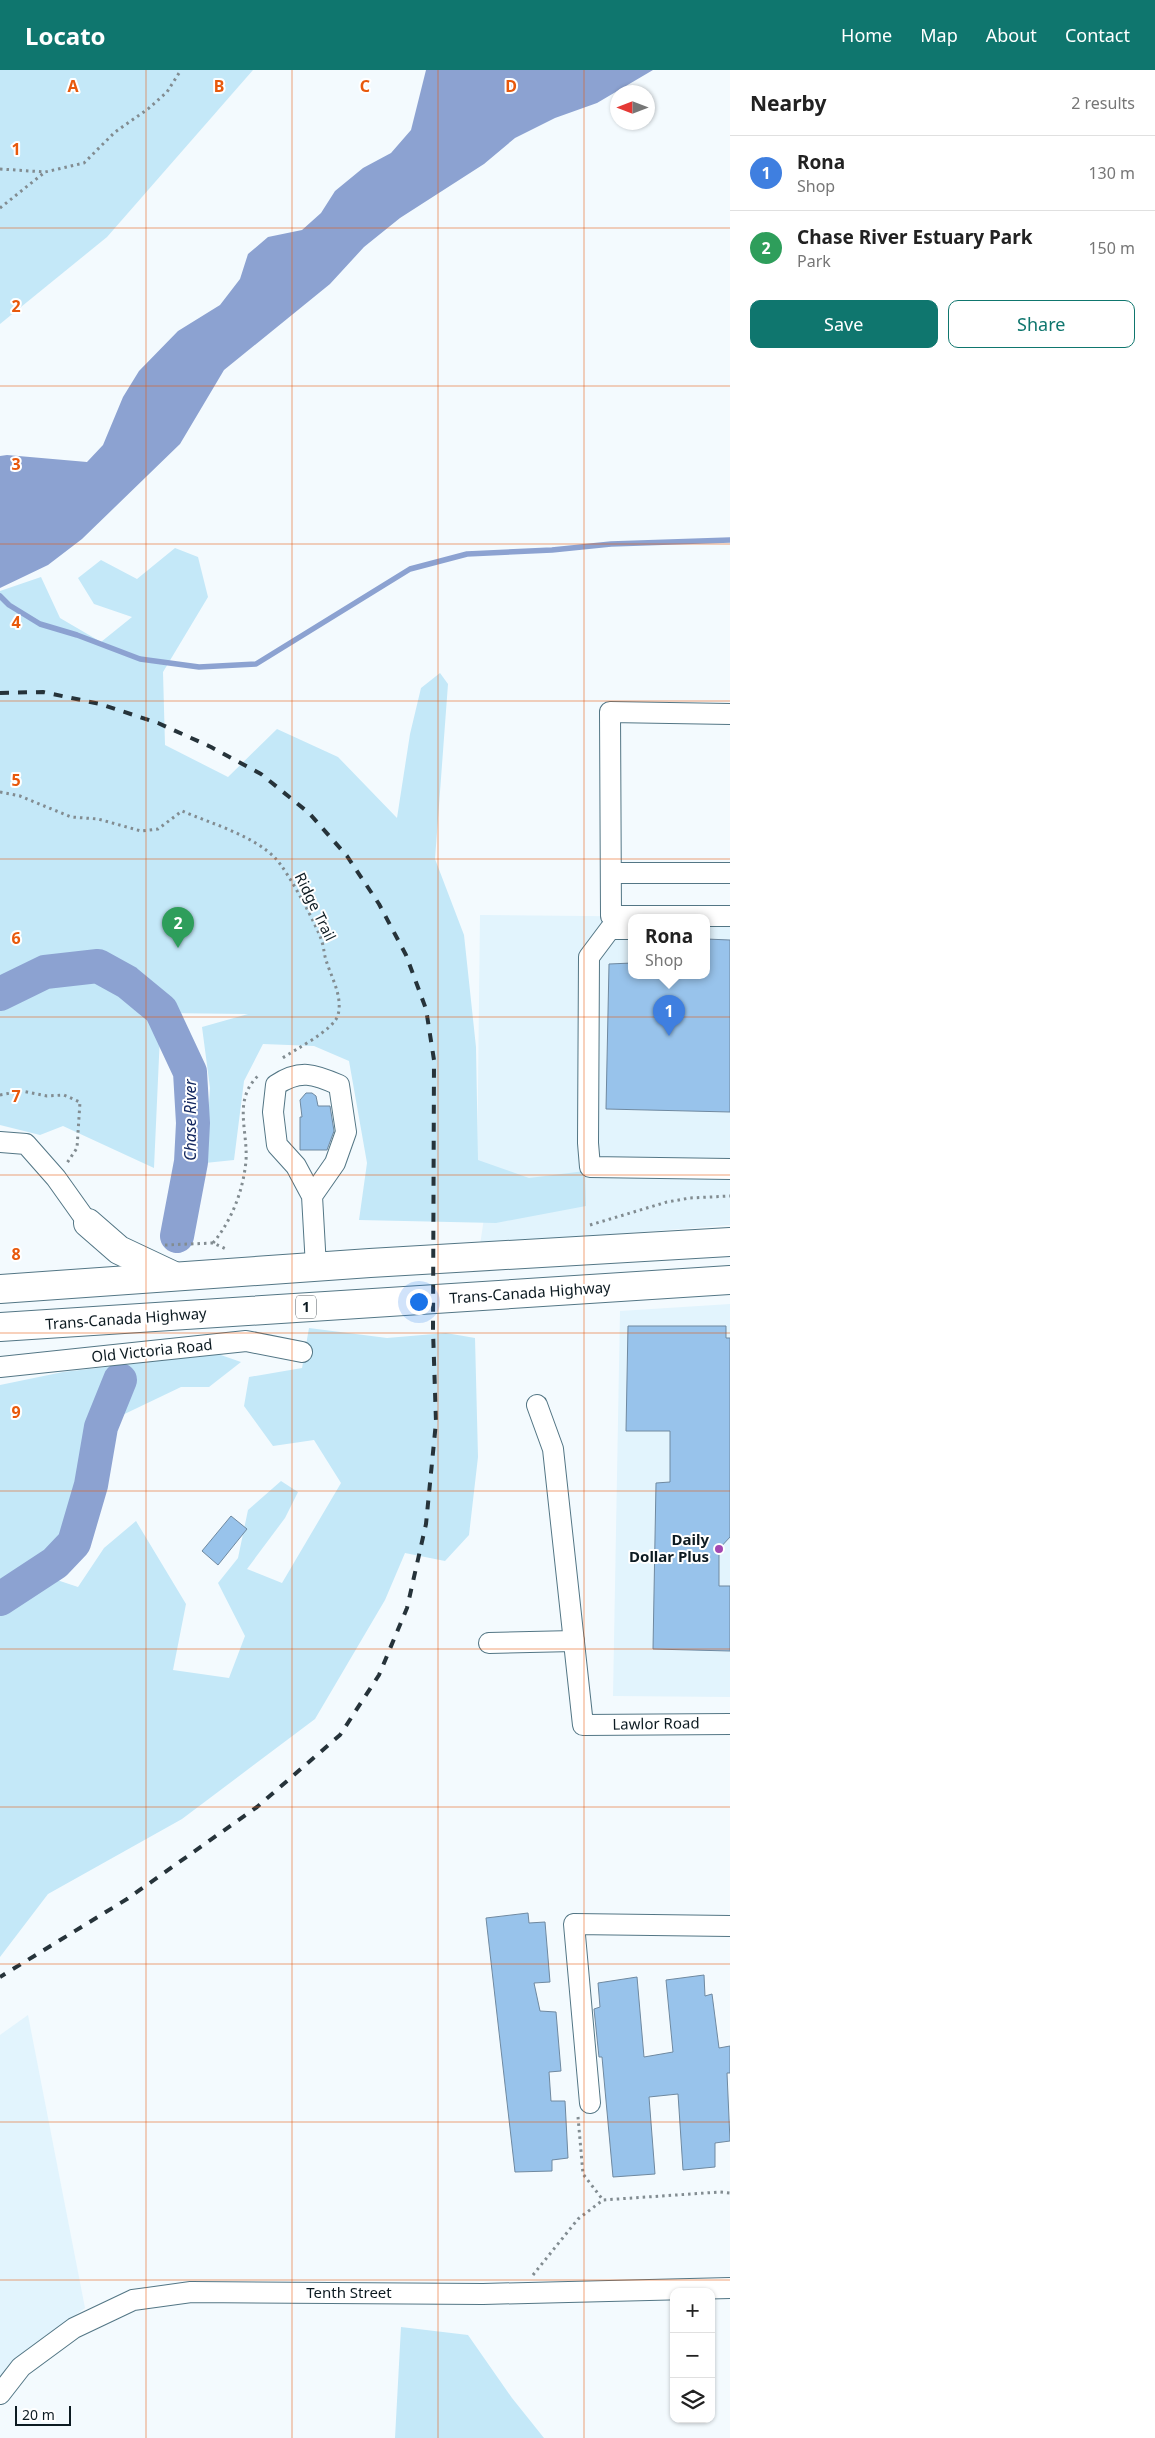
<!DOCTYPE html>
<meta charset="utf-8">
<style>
body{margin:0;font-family:"Noto Sans",sans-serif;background:#f2f2f2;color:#222}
.controls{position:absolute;right:15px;bottom:15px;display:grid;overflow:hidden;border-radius:10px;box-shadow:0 1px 4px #0004}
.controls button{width:45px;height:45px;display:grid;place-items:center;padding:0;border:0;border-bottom:1px solid #e0e0e0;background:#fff;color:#222;font:25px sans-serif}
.compass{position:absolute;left:610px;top:15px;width:45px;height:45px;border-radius:50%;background:#fff;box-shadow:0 1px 4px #0004;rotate:270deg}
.scale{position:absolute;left:15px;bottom:12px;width:56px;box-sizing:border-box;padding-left:5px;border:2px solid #0d1b22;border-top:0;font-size:14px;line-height:18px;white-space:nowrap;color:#0d1b22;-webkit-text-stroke:4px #fff;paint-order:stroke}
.you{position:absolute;left:418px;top:1231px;width:18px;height:18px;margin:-12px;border:4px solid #fff;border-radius:50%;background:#1a73e8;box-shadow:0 0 0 8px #1a73e833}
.badge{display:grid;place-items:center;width:32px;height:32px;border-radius:50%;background:#0f766e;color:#fff;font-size:16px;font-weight:700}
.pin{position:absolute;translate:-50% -41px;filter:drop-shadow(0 1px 2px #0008)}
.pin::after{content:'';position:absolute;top:26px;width:18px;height:15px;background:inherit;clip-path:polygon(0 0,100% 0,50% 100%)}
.popup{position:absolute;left:628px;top:844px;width:82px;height:65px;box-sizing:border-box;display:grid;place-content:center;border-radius:10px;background:#fff;filter:drop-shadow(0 1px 4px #0005);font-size:16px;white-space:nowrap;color:#767676}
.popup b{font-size:19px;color:#222}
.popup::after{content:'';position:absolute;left:50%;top:100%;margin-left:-10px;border:10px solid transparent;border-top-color:#fff}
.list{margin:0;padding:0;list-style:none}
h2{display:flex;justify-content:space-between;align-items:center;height:65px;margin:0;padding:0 20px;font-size:21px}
h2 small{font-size:16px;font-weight:400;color:#767676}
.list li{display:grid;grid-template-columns:32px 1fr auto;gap:15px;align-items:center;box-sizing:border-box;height:75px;padding:0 20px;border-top:1px solid #e0e0e0}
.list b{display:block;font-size:19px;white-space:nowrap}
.list p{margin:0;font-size:16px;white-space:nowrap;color:#767676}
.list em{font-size:16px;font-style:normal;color:#767676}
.actions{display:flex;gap:10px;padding:15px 20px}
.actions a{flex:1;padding:11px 0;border:1px solid #0f766e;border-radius:10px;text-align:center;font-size:18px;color:#0f766e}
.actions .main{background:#0f766e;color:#fff}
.icon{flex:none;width:28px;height:28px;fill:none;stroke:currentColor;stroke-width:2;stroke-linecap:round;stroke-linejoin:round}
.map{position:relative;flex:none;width:730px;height:2368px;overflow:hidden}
header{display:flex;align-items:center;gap:30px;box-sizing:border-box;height:70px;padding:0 25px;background:#0f766e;color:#fff}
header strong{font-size:24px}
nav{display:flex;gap:28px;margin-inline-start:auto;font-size:18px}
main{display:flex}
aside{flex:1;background:#fff}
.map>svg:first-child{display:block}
.built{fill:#e2f4fd}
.green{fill:#c4e8f8}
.water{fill:#8ca2d1}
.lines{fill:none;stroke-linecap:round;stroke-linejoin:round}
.stream{stroke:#8ca2d1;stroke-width:5.5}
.river{stroke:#8ca2d1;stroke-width:34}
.building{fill:#98c3eb;stroke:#6f89a0}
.minor-casing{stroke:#537685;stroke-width:22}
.highway-casing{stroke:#537685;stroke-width:30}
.path{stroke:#828c91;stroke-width:3;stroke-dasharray:2.5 4;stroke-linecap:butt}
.minor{stroke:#fff;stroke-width:20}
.highway{stroke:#fff;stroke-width:28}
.rail{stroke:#26333a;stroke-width:4;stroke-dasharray:9 9;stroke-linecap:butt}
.grid{fill:none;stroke:#e8590c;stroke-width:1;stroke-opacity:0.55}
.poi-dot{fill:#a347b1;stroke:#fff;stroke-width:2}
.labels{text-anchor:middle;stroke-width:4;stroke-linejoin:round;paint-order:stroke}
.shield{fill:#fff;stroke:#565f64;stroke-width:1}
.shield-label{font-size:14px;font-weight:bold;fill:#0d1b22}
.street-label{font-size:15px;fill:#0d1b22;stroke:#fff}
.poi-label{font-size:15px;font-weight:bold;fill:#0d1b22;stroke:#fff;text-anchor:end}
.water-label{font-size:16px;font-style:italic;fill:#142860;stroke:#fff}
.grid-label{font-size:16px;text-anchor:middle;font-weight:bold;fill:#e8590c;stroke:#fff;stroke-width:4;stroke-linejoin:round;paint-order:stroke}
</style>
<header>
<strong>Locato</strong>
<nav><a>Home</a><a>Map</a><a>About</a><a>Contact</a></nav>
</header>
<main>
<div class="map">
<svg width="730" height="2368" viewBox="0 0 730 2368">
<rect width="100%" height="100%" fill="#f3fafe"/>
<g class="built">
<polygon points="480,845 689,847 632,847 632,905 706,905 707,847 730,848 730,1155 480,1175 488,1121 477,1104"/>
<polygon points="730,1234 730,1627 613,1626 620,1241"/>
<polygon points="28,1945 85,2238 12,2291 0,2306 0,1965"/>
</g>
<g class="green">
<polygon points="0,0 253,0 107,167 0,254"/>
<polygon points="175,478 198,487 208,527 163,602 165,675 228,707 277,659 338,687 397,748 410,664 421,618 440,603 448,614 435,789 464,865 476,977 478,1090 529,1108 585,1101 586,1136 496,1153 359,1150 367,1093 349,991 314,976 263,974 244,1011 234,1090 205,1093 210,1018 202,957 248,944 161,943 154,1098 63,1056 40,1065 0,1055 0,521 41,507 60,548 101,572 132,547 94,534 78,508 101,490 137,509"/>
<polygon points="309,1258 387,1268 446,1263 475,1268 478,1387 469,1465 445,1491 405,1483 385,1530 315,1649 182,1749 48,1824 0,1887 0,1315 63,1302 218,1284 241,1292 209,1317 181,1317 112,1350 79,1459 51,1508 78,1517 104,1478 136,1451 186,1534 173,1600 229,1608 245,1566 218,1513 238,1488 248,1440 281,1411 298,1422 285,1448 247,1499 282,1513 341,1413 314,1370 273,1376 244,1336 249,1307 302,1298"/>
<polygon points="401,2257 468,2265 512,2328 544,2368 395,2368"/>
</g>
<polygon class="water" points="426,0 653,0 597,33 555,48 515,68 484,94 400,148 364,177 330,214 224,300 180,374 82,469 48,495 0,518 0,386 7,385 87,392 103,375 123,327 139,301 178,261 220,235 240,209 248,184 268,167 302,160 321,143 335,121 363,98 391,83 411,60"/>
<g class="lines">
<polyline class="stream" points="0,526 9,535 40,554 77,565 140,589 199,597 256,594 410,499 467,484 552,480 611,474 730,470"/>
<g class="river">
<polyline points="0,924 45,902 98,896 127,912 161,940 190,1002 193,1053 191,1092 177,1166"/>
<polyline points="0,1529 55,1493 74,1473 91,1415 101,1357 120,1310"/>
</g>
</g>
<g class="building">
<polygon points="706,869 730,870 730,1042 606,1039 609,894 632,893 632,905 706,905"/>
<polygon points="306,1023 312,1023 316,1026 318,1036 330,1036 334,1061 327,1080 300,1080 300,1047 302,1047 300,1030"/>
<polygon points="628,1256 726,1256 726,1268 730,1268 730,1467 719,1479 719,1516 730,1516 730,1581 653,1579 656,1413 670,1412 670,1361 626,1361"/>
<polygon points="231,1446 247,1459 218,1495 202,1481"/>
<polygon points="528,1843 529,1853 545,1852 550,1912 534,1913 540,1941 556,1942 561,2001 549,2002 551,2031 565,2031 568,2088 552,2090 552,2101 515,2102 486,1848"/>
<polygon points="704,1905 705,1926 712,1924 719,1978 730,1976 730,2003 727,2003 730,2071 715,2073 715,2097 683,2100 678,2024 649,2027 655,2104 613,2107 602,1987 599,1987 594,1939 600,1937 598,1913 637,1907 644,1987 673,1982 666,1910"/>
</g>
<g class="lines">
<g class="minor-casing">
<g id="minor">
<polyline points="730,644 610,642 611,846 730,846"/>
<polyline points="611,803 730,803"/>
<polyline points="632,859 610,859 589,887 588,1073 590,1097 730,1099"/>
<polyline points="0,1072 26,1074 56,1108 88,1153"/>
<path d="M312,1126L296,1096L277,1075L273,1042L276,1015C300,999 314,1004 339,1015L346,1062L335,1093L312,1126L316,1197"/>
<polyline points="0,1297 246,1271 302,1282"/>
<polyline points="537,1335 553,1379 583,1655 730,1654"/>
<polyline points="489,1573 574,1571"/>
<polyline points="590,2033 574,1854 730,1856"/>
<polyline points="0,2324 21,2297 74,2258 133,2230 191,2222 483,2224 730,2218"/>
</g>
</g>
<g class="highway-casing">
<g id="highway">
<polyline points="88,1153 119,1180 172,1205"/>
<polyline points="0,1219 370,1193 730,1172"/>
<polyline points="0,1257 730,1210"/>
</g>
</g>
<g class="path">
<polyline points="0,99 45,102 84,93 115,62 148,39 167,22 181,0"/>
<polyline points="0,138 45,102"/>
<path d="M0,722L20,726L71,747L98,749L141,761L158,759L182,741C210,753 255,766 276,789C287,800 318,857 322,872C324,878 324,884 326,890C331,907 343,926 338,945C334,960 294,980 281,989"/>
<polyline points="0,1025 22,1021 47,1026 64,1025 80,1032 77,1078 67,1093"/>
<polyline points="590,1155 667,1132 690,1128 730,1126"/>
<path d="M213,1173C232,1150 243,1121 246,1091C248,1059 232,1029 260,1004"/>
<polyline points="165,1175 213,1173 228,1180"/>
<polyline points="578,2047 583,2104 603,2130"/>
<polyline points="533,2205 578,2149 603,2130 720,2122 730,2123"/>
</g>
<use href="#minor" class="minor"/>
<use href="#highway" class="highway"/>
<polyline class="rail" points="0,623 43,622 100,634 158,653 211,677 261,704 309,743 347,786 379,834 406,885 426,939 434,990 433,1260 436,1352 426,1454 407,1538 379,1605 340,1665 257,1737 127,1829 0,1907"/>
</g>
<path class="grid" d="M146,0V2368M292,0V2368M438,0V2368M584,0V2368M0,158H730M0,316H730M0,474H730M0,631H730M0,789H730M0,947H730M0,1105H730M0,1263H730M0,1421H730M0,1579H730M0,1737H730M0,1894H730M0,2052H730M0,2210H730"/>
<circle class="poi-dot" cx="719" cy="1479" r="5"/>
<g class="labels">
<rect class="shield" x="296" y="1225.5" width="20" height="23" rx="4"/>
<g class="shield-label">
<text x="306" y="1242">1</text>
</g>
<g class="street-label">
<text transform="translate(315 837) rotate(64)" y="5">Ridge Trail</text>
<text transform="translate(530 1223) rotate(-4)" y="5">Trans-Canada Highway</text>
<text transform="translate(126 1249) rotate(-4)" y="5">Trans-Canada Highway</text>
<text transform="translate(152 1281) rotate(-6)" y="5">Old Victoria Road</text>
<text transform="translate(656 1654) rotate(-1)" y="5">Lawlor Road</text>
<text x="349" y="2228">Tenth Street</text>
</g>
<g class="poi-label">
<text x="709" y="1475">Daily<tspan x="709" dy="17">Dollar Plus</tspan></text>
</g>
<g class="water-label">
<text transform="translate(190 1050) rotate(-90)" y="6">Chase River</text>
</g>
</g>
<g class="grid-label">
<text x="73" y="22">A</text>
<text x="219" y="22">B</text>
<text x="365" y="22">C</text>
<text x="511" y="22">D</text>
<text x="16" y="85">1</text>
<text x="16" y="242">2</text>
<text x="16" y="400">3</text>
<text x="16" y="558">4</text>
<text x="16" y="716">5</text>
<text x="16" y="874">6</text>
<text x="16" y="1032">7</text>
<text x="16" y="1190">8</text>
<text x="16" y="1348">9</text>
</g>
</svg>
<div class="controls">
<button>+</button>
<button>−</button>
<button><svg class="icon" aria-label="layers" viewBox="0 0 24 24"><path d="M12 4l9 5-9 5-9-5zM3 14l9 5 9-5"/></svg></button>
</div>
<svg class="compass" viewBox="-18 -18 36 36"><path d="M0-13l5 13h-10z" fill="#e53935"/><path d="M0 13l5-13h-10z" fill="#767676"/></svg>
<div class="scale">20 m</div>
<div class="you"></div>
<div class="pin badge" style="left:669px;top:966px;background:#3f7fe0">1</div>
<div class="popup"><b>Rona</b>Shop</div>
<div class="pin badge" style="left:178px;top:878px;background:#2e9e5b">2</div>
</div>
<aside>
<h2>Nearby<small>2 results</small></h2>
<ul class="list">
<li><span class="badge" style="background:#3f7fe0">1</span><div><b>Rona</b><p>Shop</p></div><em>130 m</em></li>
<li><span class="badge" style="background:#2e9e5b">2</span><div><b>Chase River Estuary Park</b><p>Park</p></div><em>150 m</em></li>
</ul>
<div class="actions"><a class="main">Save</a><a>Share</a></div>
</aside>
</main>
